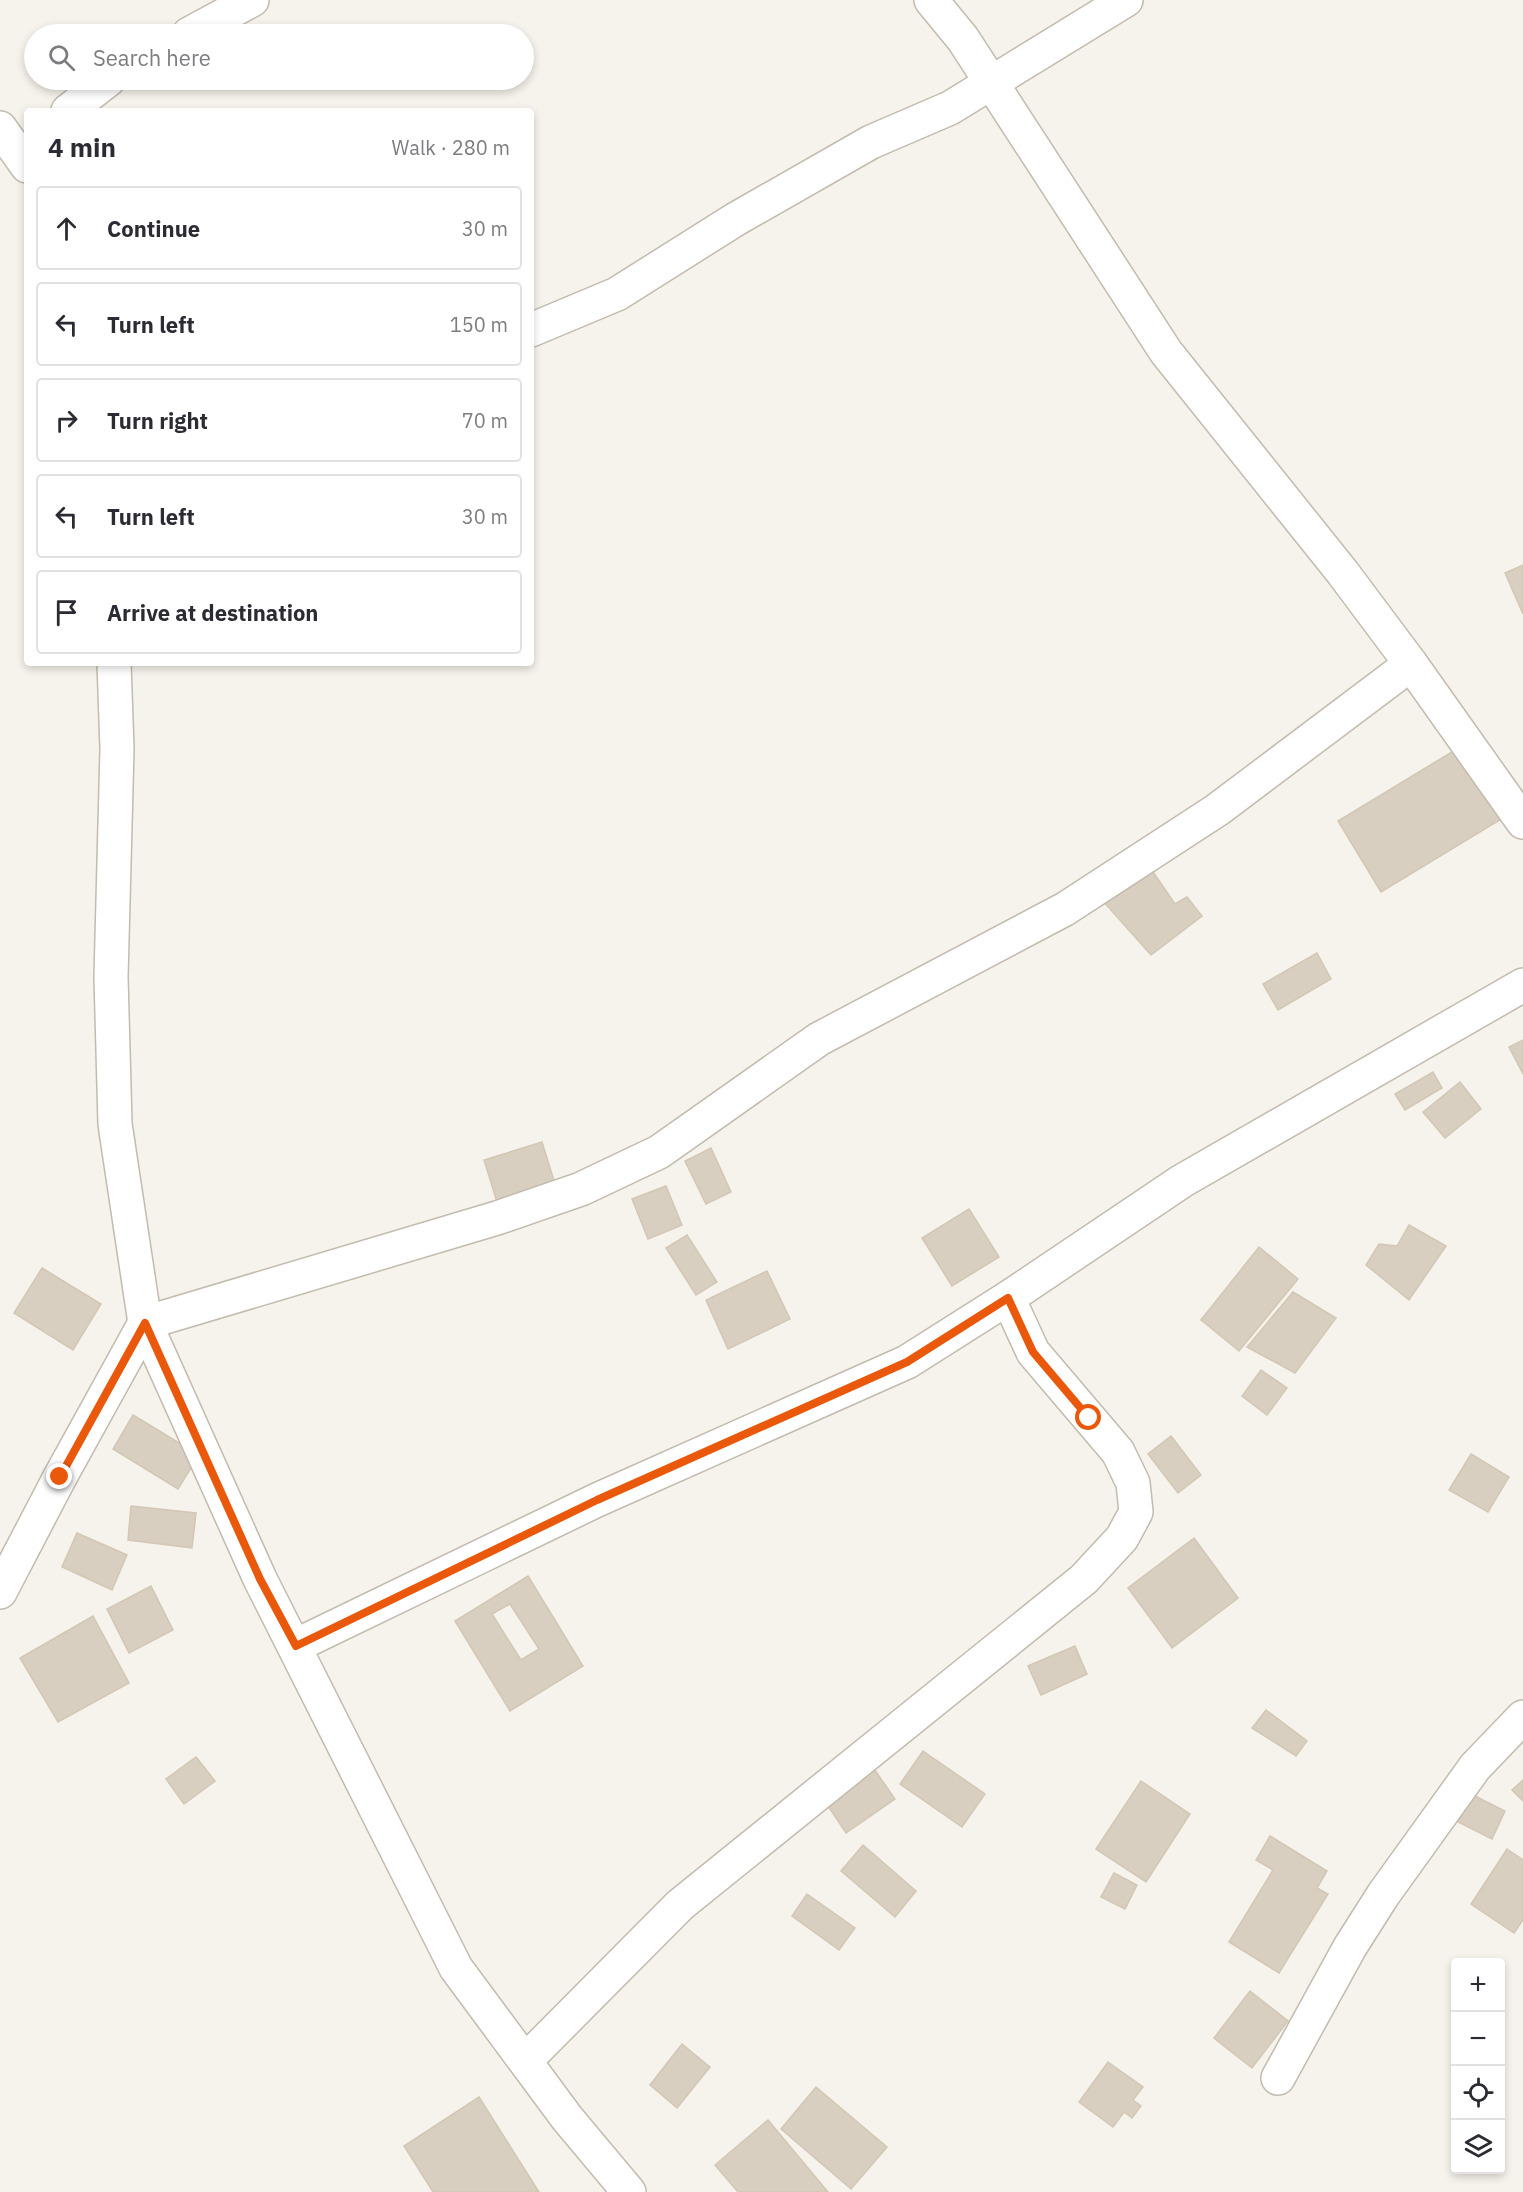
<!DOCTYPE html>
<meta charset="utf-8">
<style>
body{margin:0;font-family:"IBM Plex Sans",sans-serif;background:#f7f7f7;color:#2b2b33}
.controls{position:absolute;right:18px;bottom:18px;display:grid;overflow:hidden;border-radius:6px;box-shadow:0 3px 9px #0003}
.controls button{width:54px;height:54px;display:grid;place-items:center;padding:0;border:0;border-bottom:2px solid #e1e1e2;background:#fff;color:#2b2b33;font:30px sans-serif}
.stop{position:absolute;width:18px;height:18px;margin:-14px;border:4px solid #ea580c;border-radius:50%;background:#fff}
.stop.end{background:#ea580c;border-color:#fff;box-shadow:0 2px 6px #0008}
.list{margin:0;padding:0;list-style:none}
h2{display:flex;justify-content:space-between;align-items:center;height:78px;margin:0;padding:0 24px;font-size:26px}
h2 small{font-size:20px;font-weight:400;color:#7c7c81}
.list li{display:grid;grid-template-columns:39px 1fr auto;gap:18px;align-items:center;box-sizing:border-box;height:84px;margin:0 12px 12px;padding:0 12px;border:2px solid #e1e1e2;border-radius:6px}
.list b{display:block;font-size:22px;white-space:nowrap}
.list em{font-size:20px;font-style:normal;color:#7c7c81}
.icon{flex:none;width:33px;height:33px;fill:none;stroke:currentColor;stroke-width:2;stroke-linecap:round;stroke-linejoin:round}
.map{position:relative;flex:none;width:1523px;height:2192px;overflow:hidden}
.search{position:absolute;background:#fff;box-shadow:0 3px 9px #0003;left:24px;top:24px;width:510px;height:66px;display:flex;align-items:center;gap:15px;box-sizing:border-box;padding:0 21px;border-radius:33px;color:#7c7c81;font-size:22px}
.panel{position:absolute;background:#fff;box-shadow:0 3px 9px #0003;left:24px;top:108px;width:510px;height:558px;border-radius:6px}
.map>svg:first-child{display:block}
.building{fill:#d8cfc1;stroke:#d3c7b4;stroke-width:1.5;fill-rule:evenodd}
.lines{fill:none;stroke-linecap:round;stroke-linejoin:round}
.minor-casing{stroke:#c2bbae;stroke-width:36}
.minor{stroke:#fff;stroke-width:33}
.route{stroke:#ea580c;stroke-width:8}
</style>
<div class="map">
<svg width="1523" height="2192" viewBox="0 0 1523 2192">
<rect width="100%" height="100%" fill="#f6f3ec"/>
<g class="building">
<polygon points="1523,565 1523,614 1505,573"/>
<polygon points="1460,747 1503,818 1381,892 1338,821"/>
<polygon points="1151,869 1175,904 1187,897 1202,916 1151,955 1102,900"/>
<polygon points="1317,953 1331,979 1278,1010 1263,984"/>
<polygon points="1523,1040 1523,1074 1509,1047"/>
<polygon points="1433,1072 1442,1088 1405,1110 1395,1094"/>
<polygon points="1460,1082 1481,1109 1445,1138 1423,1112"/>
<polygon points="542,1142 555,1184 497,1202 484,1160"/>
<polygon points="711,1148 731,1192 706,1204 685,1161"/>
<polygon points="666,1186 682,1225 648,1239 632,1199"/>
<polygon points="969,1209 999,1257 952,1286 922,1238"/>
<polygon points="1409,1225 1446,1246 1409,1300 1366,1265 1379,1244 1397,1246"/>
<polygon points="687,1235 717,1282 696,1295 666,1248"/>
<polygon points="1259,1247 1298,1279 1239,1351 1201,1320"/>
<polygon points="42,1268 101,1304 73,1350 14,1313"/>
<polygon points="767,1271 790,1319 728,1349 706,1300"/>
<polygon points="1293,1292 1336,1318 1295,1373 1247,1347"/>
<polygon points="1261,1370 1287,1388 1267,1415 1242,1396"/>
<polygon points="133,1415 199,1455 178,1489 113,1449"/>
<polygon points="1171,1436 1201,1475 1178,1493 1148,1454"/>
<polygon points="1471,1454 1509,1477 1488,1512 1449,1490"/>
<polygon points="131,1506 196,1513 192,1548 128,1540"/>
<polygon points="77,1533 127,1555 112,1590 62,1567"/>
<polygon points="1194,1538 1238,1598 1172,1648 1128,1588"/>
<path d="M528,1576L583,1666L510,1711L455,1621ZM510,1604L539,1649L521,1660L492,1614Z"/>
<polygon points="151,1586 173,1630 129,1653 107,1609"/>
<polygon points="93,1616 129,1683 58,1722 20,1658"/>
<polygon points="1075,1646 1087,1674 1041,1695 1028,1666"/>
<polygon points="1266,1710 1307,1741 1296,1756 1252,1728"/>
<polygon points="923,1751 985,1794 962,1827 900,1784"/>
<polygon points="196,1757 215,1781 184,1804 166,1779"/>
<polygon points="872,1766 895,1799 846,1833 824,1800"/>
<polygon points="1523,1780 1523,1801 1512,1790"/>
<polygon points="1141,1781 1190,1814 1146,1882 1096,1849"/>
<polygon points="1467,1792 1505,1811 1492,1839 1454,1820"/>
<polygon points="1270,1836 1327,1871 1317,1888 1328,1894 1279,1973 1229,1942 1273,1870 1256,1860"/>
<polygon points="863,1845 916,1891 895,1917 841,1871"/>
<polygon points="1507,1849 1523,1860 1523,1920 1514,1933 1471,1904"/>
<polygon points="1114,1873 1137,1885 1125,1909 1101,1897"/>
<polygon points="807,1894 855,1928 839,1950 792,1916"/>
<polygon points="1250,1991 1288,2021 1252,2068 1214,2038"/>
<polygon points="682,2044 710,2067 677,2108 650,2085"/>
<polygon points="1108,2062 1143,2087 1133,2100 1141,2106 1132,2118 1124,2112 1113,2127 1079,2102"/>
<polygon points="816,2087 887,2147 851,2189 781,2129"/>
<polygon points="479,2097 539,2192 433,2192 404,2146"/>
<polygon points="768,2120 828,2192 738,2192 715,2165"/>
</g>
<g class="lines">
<g class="minor-casing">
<g id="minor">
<polyline points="931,0 963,39 1166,352 1343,573 1411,664 1523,822"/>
<polyline points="189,34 252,0"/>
<polyline points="68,111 108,80"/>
<polyline points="0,128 27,166"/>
<polyline points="531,330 617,294 736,219 871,142 950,108 1126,0"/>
<polyline points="114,663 117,749 111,977 115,1124 145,1323 260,1579 456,1968 567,2118 629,2192"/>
<polyline points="0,1592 60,1477 145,1323 497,1218 581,1189 659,1152 819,1039 1065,909 1217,810 1411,664"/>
<polyline points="295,1646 597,1500 907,1362 1008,1298 1182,1181 1523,985"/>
<polyline points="525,2061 680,1905 1084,1579 1122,1538 1136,1512 1133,1483 1118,1452 1033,1352 1008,1298"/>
<polyline points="1278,2078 1350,1947 1383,1895 1475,1767 1523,1717"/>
</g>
</g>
<use href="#minor" class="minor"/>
</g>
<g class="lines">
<polyline class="route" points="60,1477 145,1323 260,1579 296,1646 597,1500 907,1362 1008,1298 1033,1352 1089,1418"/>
</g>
</svg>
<div class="controls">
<button>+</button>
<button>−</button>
<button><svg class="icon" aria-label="locate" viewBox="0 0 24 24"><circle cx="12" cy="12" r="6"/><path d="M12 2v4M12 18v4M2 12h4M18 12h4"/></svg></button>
<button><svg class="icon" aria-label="layers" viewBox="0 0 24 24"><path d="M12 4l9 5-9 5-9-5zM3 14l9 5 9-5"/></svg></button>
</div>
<div class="stop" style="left:1089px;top:1418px"></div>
<div class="stop end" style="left:60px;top:1477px"></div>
<div class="search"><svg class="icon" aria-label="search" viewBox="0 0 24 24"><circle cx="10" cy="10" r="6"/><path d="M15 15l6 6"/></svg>Search here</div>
<section class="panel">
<h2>4 min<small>Walk · 280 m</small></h2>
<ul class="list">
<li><svg class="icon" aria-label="ahead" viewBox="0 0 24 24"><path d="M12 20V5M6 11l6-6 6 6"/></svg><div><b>Continue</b></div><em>30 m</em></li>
<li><svg class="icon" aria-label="left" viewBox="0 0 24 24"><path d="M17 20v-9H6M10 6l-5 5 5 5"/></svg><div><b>Turn left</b></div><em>150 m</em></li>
<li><svg class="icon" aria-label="right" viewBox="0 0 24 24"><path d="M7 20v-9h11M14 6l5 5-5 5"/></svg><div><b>Turn right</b></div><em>70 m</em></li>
<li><svg class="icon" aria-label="left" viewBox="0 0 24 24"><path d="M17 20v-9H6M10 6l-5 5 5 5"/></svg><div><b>Turn left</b></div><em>30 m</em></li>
<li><svg class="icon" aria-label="arrive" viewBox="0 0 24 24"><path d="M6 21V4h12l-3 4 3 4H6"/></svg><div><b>Arrive at destination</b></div></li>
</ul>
</section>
</div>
